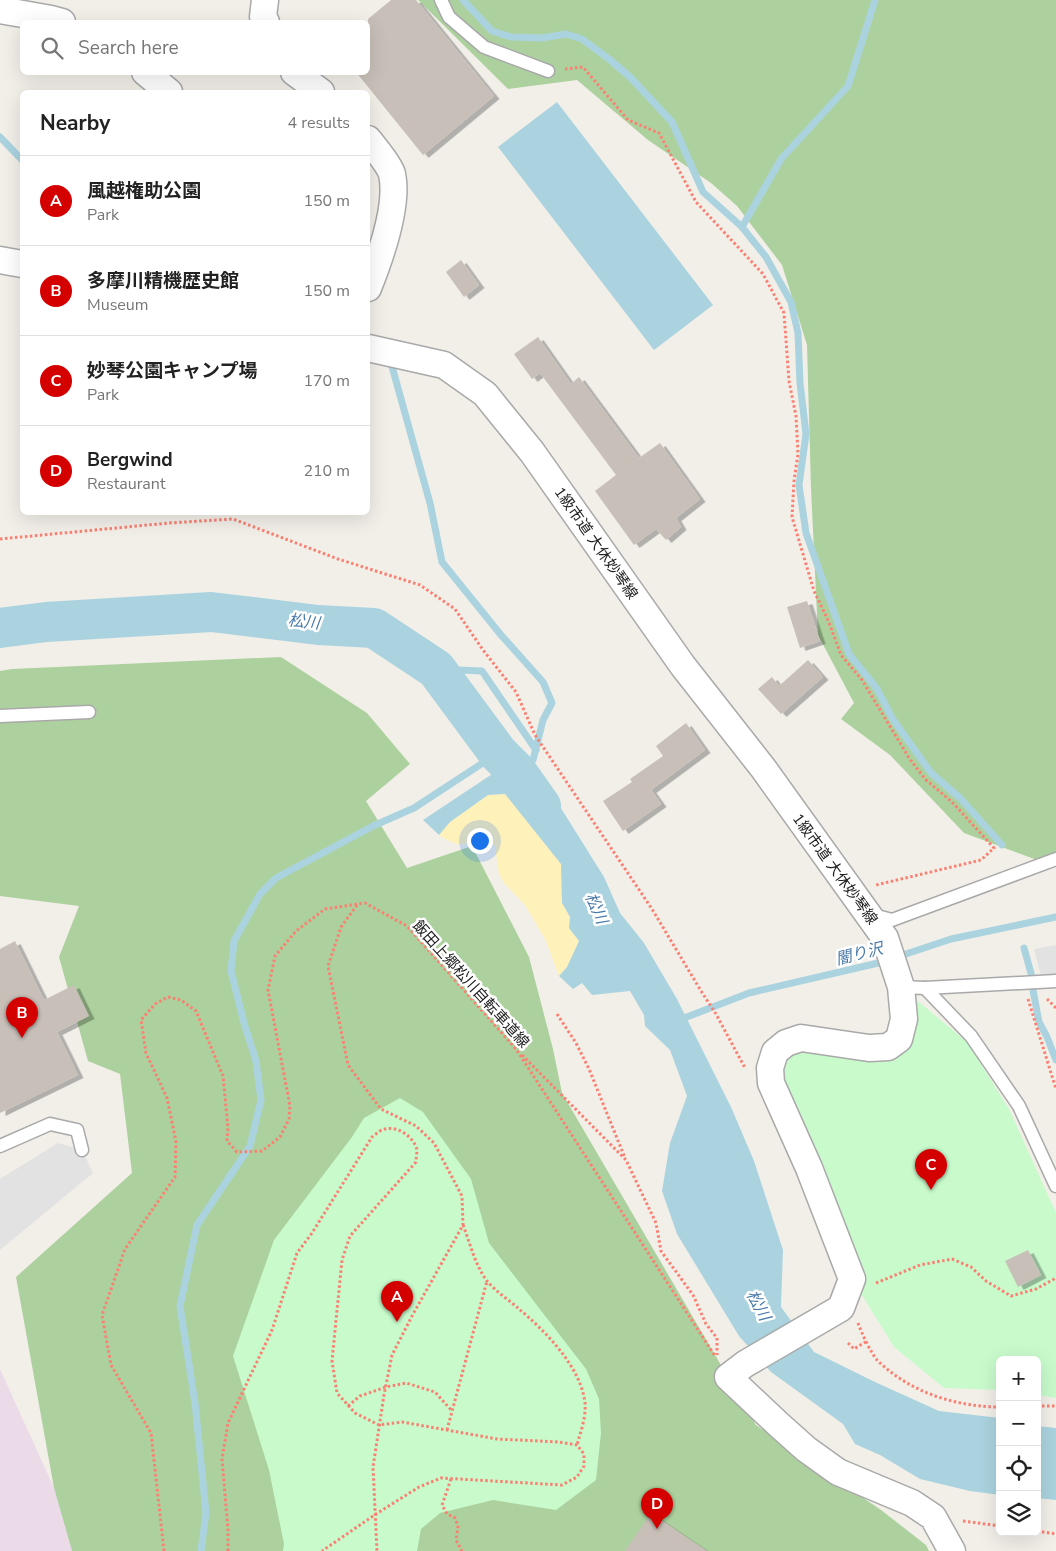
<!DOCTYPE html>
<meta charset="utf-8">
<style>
body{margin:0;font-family:"Nunito Sans","Noto Sans JP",sans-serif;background:#f2f2f2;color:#222}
.controls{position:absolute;right:15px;bottom:15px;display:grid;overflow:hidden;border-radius:8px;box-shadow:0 5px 20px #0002}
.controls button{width:45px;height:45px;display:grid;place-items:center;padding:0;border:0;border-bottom:1px solid #e0e0e0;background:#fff;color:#222;font:25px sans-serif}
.you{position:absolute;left:479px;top:840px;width:18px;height:18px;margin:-12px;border:4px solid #fff;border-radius:50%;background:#1a73e8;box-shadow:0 0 0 8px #1a73e833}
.badge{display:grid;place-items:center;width:32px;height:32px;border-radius:50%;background:#d40000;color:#fff;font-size:16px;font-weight:700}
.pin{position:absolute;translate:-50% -41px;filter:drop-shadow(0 1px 2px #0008)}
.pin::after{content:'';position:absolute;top:26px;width:18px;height:15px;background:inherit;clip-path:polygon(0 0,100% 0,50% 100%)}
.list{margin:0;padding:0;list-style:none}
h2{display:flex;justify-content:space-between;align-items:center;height:65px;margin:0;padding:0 20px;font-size:21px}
h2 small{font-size:16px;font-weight:400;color:#767676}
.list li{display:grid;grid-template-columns:32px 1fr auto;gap:15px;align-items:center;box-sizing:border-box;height:90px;padding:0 20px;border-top:1px solid #e0e0e0}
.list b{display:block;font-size:19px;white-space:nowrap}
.list p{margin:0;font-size:16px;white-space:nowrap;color:#767676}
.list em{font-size:16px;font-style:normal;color:#767676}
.icon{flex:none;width:28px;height:28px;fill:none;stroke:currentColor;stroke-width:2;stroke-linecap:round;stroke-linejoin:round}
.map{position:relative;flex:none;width:1056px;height:1551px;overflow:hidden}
.search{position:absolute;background:#fff;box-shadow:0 5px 20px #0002;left:20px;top:20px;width:350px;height:55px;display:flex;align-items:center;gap:12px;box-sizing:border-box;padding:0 18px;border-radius:8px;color:#767676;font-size:19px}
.panel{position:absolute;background:#fff;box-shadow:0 5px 20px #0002;left:20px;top:90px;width:350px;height:425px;border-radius:8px}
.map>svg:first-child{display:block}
.industrial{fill:#ebdbe8}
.forest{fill:#add19e}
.sand{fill:#fff1ba}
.park{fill:#c8facc}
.parking{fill:#e2e2e2}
.water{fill:#aad3df}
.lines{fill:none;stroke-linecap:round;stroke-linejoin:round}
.stream{stroke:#aad3df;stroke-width:7}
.river{stroke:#aad3df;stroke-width:40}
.building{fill:#c7bfb8;filter:url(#shadow)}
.lane-casing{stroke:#a9a9a9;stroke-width:15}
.street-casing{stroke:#a9a9a9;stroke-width:29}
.path{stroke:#fa8072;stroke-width:3;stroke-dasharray:2.5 2.5;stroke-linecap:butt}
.lane{stroke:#fff;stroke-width:12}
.street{stroke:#fff;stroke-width:26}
.labels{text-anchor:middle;stroke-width:5;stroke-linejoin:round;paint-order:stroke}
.street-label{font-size:15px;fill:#222;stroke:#fff}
.water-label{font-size:16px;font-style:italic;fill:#4a7aab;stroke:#fff}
</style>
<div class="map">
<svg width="1056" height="1551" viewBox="0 0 1056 1551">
<defs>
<filter id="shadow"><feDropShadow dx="5.5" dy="3" stdDeviation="0" flood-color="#0004"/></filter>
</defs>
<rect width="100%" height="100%" fill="#f2efe9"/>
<polygon class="industrial" points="0,1369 54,1488 72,1551 0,1551"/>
<g class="forest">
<polygon points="418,0 1056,0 1056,867 964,833 890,755 841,719 854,703 818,635 811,489 807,345 782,265 737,206 711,183 648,140 577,80 508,89"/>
<polygon points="281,657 367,713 410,764 366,801 407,868 472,846 529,957 553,1049 562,1093 756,1425 881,1510 926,1545 929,1551 72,1551 54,1488 16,1277 132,1173 120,1074 88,1061 59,957 79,906 0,896 0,671 12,669"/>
</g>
<path class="sand" d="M505,794L561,864L562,903L570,917L569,928L579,941L567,967L559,976L546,941L525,905L504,883L499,874L495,846L483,839C463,846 457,847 439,835L450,822L488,795Z"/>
<g class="park">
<polygon points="901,987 967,1042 1009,1109 1056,1213 1056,1398 1037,1395 1037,1360 1000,1360 1000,1390 944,1388 894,1347 852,1279 809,1168 775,1052 888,1047"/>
<polygon points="400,1098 423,1112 471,1179 489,1243 586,1369 599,1399 601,1433 596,1480 556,1510 493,1500 440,1513 421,1529 417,1551 283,1551 284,1544 269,1470 233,1356 274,1240 352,1137 364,1118"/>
</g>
<g class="parking">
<polygon points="1056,945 1056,981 1043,983 1034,949"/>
<polygon points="58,1143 82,1150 93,1173 0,1250 0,1179"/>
</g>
<g class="water">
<polygon points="557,102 713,305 654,350 498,147"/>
<polygon points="518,757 549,789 604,877 620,913 644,943 677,999 731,1107 754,1161 783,1250 781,1307 814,1352 875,1382 939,1411 1000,1418 1000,1495 970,1491 920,1479 880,1455 855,1444 843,1424 771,1372 739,1336 677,1234 662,1191 670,1143 687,1096 670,1050 645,1026 644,1015 630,991 592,995 582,983 573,989 559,976 567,967 579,941 569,928 570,917 562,903 561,864 505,794 488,795 450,822 439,835 423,820"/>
<polygon points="1037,1426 1056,1428 1056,1500 1037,1498"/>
</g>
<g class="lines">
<g class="stream">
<polyline points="463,0 492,31 511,37 542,38 566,34 582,39 609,59 630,77 672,122 703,192 742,227 766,257 791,302 798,333 800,383 806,434 799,485 806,533 849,654 877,689 892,718 931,773 960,798 1002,845"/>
<polyline points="0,137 22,160"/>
<polyline points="742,227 781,159 848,86 875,0"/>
<polyline points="388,360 391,363 430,503 442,562 501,635 543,682 552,703 543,720 533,760 519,770"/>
<polyline points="436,669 482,671 536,750"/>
<polyline points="1024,948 1032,977"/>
<polyline points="897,957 951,939 1056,917"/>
<polyline points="1033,990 1039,1022 1047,1037 1056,1060"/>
<polyline points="679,1020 749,993 887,961"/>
<polyline points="201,1551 206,1513 195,1403 180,1306 197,1225 250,1146 261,1100 256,1061 244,1023 231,971 234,941 260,894 276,878 373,826 414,808 498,753"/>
</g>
<polyline class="river" points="0,628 46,622 211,612 318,625 374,628 436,669 498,753 517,772 541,806"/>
</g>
<g class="building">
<polygon points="391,0 416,0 494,96 423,155 356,72 368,72 368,19"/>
<polygon points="461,260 479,285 464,297 446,272"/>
<polygon points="538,337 571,384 579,377 639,458 660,443 700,499 676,518 681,527 666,540 656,529 634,545 595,491 616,475 540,373 532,379 514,354"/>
<polygon points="807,601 820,641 800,648 787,607"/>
<polygon points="808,660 823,677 781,714 758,689 772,677 779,686"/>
<polygon points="686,723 705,750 651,790 661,804 623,831 603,801 632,782 630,779 663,756 656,746"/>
<polygon points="15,941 44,1000 74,985 89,1016 57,1032 78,1075 0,1113 0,949"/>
<polygon points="1028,1250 1041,1275 1018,1287 1005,1261"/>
<polygon points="651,1513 707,1551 625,1551"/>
</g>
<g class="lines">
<g class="lane-casing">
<g id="lane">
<polyline points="441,0 449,17 484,47 548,71"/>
<polyline points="0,716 89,712"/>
<polyline points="873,915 892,920 1056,859"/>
<polyline points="901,987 925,988 1056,981"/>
<polyline points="925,988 971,1036 1019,1106 1056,1186"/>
<polyline points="0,1146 50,1124 77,1130 82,1150"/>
</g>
</g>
<g class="street-casing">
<g id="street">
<polyline points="265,0 263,17 266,22"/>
<polyline points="0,10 51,19 62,22"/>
<polyline points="145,72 169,92"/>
<polyline points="294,72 321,92"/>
<path d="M368,139C374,147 389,164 392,174C399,206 380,258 368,288"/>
<polyline points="0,260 22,264"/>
<polyline points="368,348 444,365 485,394 532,452 683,666 763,768 885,938 901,987 904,1019 899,1039 888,1047 869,1048 801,1038 786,1043 775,1052 770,1068 771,1083 809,1168 852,1279 841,1308 745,1364 728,1377 778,1424 806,1449 838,1472 912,1503 933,1517 952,1551"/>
</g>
</g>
<g class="path">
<polyline points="565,69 583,67 628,120 659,133 696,202 763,274 784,313 789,381 796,416 798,454 794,481 792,517 814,591 828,620 841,655 862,680 909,758 926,780 952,802 994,848 981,860 876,885"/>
<polyline points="0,539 169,523 233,519 338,559 420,585 455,609 483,650 516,692 535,735 652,909 701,991 716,1014 745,1068"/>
<polyline points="357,905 341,927 328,966 348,1065 381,1109 416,1126 434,1143 462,1196 463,1225 412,1316 392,1355 384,1395 373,1467 377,1551"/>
<polyline points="1028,999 1056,1089"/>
<polyline points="1047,999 1056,1008"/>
<polyline points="557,1014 576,1043 589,1069 625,1158"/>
<polyline points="522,1055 626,1160 656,1223 661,1251 693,1295 706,1324 717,1338 717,1355"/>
<path d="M463,1225C470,1243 475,1265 487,1281C495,1291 509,1300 519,1309C544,1330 577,1363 584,1397C588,1413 581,1430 577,1445"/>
<polyline points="876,1283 920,1265 952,1259 971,1267 986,1281 1011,1296 1036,1289 1056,1278"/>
<path d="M858,1323C861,1332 871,1353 877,1360C909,1392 956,1407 1000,1407"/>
<polyline points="848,1343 854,1349 867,1341"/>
<polyline points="348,1406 360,1396 386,1387 406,1383 435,1392 452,1411"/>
<polyline points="1037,1406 1056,1406"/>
<polyline points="447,1430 487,1281"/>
<polyline points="451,1479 442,1505 447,1514 455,1518 458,1526 456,1540 462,1551"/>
<polyline points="963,1521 1000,1526"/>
<polyline points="1037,1531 1056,1534"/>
<polyline points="164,1551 151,1433 111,1365 102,1315 125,1249 175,1177 176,1142 167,1098 146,1053 141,1020 155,1004 168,997 181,1000 196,1011 223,1076 228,1128 227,1141 237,1152 262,1151 280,1137 289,1119 290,1106 268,990 275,956 296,931 325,909 365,903 407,926 516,1049 715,1356"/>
<path d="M228,1551V1530L222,1459L228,1423L272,1330L297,1253L312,1233L372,1137C375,1135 379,1131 382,1130C395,1124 414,1136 417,1150C417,1154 416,1158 416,1162L350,1236L342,1260L332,1361L337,1393L355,1413L379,1425L402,1422L497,1439L559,1442L577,1445L584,1454V1466L577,1477L562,1485L441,1478L419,1487L376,1514L322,1551"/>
</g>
<use href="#lane" class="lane"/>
<use href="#street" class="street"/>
</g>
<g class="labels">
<g class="street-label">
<text transform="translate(596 543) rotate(55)" y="5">1級市道 大休妙琴線</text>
<text transform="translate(835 869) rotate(54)" y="5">1級市道 大休妙琴線</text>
<text transform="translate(471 984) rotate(48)" y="5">飯田上郷松川自転車道線</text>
</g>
<g class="water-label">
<text transform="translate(304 621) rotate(6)" y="6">松川</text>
<text transform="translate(597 908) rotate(66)" y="6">松川</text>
<text transform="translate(859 953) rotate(-14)" y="6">闇り沢</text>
<text transform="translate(759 1305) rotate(62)" y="6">松川</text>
</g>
</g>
</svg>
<div class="controls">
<button>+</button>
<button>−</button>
<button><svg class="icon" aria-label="locate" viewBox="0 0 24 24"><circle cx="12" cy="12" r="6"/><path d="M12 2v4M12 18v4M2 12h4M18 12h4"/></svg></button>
<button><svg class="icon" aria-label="layers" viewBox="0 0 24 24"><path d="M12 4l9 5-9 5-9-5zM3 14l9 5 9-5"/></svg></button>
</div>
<div class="you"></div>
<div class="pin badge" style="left:397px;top:1322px">A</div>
<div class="pin badge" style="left:22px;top:1038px">B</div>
<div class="pin badge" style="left:931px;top:1190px">C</div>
<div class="pin badge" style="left:657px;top:1529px">D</div>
<div class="search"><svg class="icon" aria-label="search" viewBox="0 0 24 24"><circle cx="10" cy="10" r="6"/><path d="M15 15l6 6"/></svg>Search here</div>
<section class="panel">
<h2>Nearby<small>4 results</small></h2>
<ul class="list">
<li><span class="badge">A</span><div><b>風越権助公園</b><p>Park</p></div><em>150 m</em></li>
<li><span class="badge">B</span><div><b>多摩川精機歴史館</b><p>Museum</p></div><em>150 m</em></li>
<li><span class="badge">C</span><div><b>妙琴公園キャンプ場</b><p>Park</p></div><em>170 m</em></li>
<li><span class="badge">D</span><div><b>Bergwind</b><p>Restaurant</p></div><em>210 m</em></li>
</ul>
</section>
</div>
